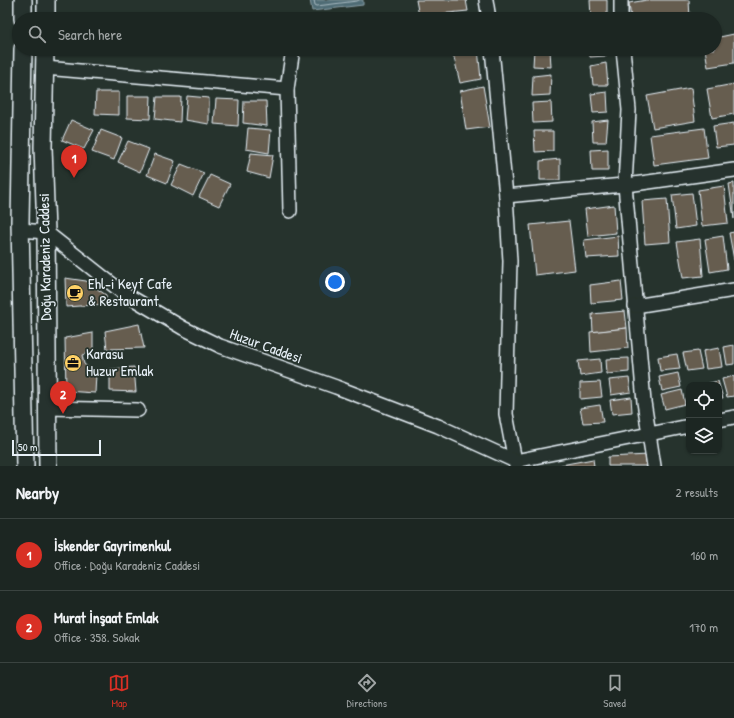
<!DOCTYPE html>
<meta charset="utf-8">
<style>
body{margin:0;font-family:"Patrick Hand",sans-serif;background:#29322f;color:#f1f3f6}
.controls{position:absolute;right:12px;bottom:12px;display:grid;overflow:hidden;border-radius:8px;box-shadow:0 1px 3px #0004}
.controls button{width:36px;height:36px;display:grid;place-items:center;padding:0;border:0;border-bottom:1px solid #3a4340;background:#1c2622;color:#f1f3f6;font:20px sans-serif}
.scale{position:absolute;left:12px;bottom:10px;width:89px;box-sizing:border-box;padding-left:4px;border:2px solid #e8f1f8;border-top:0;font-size:11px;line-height:14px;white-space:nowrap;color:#e8f1f8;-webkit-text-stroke:3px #26332d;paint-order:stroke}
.you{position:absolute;left:335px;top:282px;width:14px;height:14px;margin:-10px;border:3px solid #fff;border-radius:50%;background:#1a73e8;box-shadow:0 0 0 6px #1a73e833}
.badge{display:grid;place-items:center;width:26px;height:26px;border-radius:50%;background:#d93025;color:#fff;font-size:13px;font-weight:700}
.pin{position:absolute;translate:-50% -33px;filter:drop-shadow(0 1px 2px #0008)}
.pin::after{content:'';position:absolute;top:21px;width:14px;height:12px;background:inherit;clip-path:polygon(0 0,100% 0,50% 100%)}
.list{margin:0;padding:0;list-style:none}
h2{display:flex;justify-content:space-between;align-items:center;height:52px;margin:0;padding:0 16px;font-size:17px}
h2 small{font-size:13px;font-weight:400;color:#a0a5a5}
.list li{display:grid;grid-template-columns:26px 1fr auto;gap:12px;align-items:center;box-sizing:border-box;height:72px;padding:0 16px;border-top:1px solid #3a4340}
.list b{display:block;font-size:15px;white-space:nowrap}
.list p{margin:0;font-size:13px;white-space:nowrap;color:#a0a5a5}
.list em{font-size:13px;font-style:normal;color:#a0a5a5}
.icon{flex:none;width:22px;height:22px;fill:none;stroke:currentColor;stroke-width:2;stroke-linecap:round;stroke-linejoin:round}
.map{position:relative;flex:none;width:734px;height:466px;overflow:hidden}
.search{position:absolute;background:#1c2622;box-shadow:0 1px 3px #0004;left:12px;right:12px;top:12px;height:44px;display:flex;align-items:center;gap:10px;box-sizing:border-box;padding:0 14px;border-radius:22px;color:#a0a5a5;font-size:15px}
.sheet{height:196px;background:#1c2622}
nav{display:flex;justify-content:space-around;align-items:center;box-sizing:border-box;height:56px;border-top:1px solid #3a4340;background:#1c2622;font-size:11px;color:#a0a5a5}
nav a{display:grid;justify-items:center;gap:2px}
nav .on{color:#d93025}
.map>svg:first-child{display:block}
.water{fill:#4f6c75;stroke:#8ca1a9}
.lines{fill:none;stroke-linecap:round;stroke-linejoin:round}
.shore{stroke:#abbcc4;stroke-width:1}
.building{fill:#665d50;stroke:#e8f1f8}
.minor-casing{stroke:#e8f1f8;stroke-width:16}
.major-casing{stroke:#e8f1f8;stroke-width:20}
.minor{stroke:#26332d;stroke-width:13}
.major{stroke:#26332d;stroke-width:17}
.labels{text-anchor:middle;stroke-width:3.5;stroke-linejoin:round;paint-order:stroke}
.street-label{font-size:15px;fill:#e8f1f8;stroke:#26332d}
.poi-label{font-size:15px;fill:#e8f1f8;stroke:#26332d;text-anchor:start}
</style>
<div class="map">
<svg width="734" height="466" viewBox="0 0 734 466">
<rect width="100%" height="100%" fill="#26332d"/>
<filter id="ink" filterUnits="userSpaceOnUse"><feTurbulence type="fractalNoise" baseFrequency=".025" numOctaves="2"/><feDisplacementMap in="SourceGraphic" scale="8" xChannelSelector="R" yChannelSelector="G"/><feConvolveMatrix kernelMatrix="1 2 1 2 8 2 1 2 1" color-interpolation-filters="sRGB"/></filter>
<g filter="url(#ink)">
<polygon class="water" points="310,0 363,0 363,5 312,11"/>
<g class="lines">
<polyline class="shore" points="314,0 315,5 317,6 357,1 359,0"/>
</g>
<g class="building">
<polygon points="416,0 466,0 468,11 419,16"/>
<polygon points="590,0 607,0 607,16 591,18"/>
<polygon points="647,0 689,0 690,19 631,19 629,3"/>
<polygon points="734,34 734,63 708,67 705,49 715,49 715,38"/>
<polygon points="452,49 478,49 481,79 460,83"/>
<polygon points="534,49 550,49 551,67 533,66"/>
<polygon points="589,49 606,49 606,56 590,57"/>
<polygon points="606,63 608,85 593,85 591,66"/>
<polygon points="551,74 550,95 532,96 533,76"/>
<polygon points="734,84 734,114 712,118 707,89"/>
<polygon points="483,86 490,127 466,130 460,91"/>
<polygon points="691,88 695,121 653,128 647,96"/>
<polygon points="96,92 119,92 119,115 95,114"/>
<polygon points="607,92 608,112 593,113 591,94"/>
<polygon points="127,96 151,96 150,119 127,118"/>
<polygon points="187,96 209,98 209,124 185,120"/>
<polygon points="157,97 181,97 180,122 155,119"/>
<polygon points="216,99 239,100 238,126 214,124"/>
<polygon points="244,101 266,101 267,126 243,123"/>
<polygon points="551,102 552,122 533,123 532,103"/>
<polygon points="71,120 94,130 84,149 62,140"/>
<polygon points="608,120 606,142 593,142 592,122"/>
<polygon points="734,123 734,145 716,147 713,126"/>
<polygon points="248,128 271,130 269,153 246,149"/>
<polygon points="704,128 708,158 654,165 650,135"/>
<polygon points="101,130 122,138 114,160 92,152"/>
<polygon points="534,131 553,131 553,151 535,152"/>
<polygon points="128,141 149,149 140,172 118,162"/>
<polygon points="608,149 608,171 592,171 591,150"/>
<polygon points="251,153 273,155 269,178 247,172"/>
<polygon points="155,154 175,161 167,183 147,175"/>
<polygon points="560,159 560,180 540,180 540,161"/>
<polygon points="181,164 204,173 193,196 171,185"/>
<polygon points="210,175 230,184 219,206 199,197"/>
<polygon points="734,183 734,219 729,184"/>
<polygon points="724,186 728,223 702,226 698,190"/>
<polygon points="692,193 696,226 676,229 672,195"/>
<polygon points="667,199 670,242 645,244 642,201"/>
<polygon points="614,205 616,233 588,236 585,209"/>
<polygon points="569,221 575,270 535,275 530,225"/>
<polygon points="734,232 734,260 729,233"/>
<polygon points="618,236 619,256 586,258 584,240"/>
<polygon points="723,236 727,269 710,272 705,239"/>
<polygon points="700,239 703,276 683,278 677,242"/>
<polygon points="65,278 86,281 106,295 107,304 66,307"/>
<polygon points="621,281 623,300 591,303 590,285"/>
<polygon points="625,311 627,328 593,332 592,314"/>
<polygon points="139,324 144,348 107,349 105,331"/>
<polygon points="627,328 628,348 591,352 590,332"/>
<polygon points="93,333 93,351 82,355 84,364 96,374 95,393 66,391 65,338"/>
<polygon points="734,345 734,364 727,365 724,347"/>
<polygon points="719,348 722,367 706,369 703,351"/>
<polygon points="698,351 702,369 687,371 683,353"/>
<polygon points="677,354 680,369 660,371 658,357"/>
<polygon points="629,358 629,372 607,374 606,359"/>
<polygon points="600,359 601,373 580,376 578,361"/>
<polygon points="134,367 136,392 110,391 110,369"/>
<polygon points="678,373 681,387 662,391 659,377"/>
<polygon points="734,376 734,396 727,397 722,379"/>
<polygon points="629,378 631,392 611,395 609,380"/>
<polygon points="718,381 723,398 719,398 719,385 706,385 706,384"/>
<polygon points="600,382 602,397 580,399 580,383"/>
<polygon points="682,390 685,404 665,409 661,395"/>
<polygon points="631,397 632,412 612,414 610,400"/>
<polygon points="600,405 603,422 583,423 580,408"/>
<polygon points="649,455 650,466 608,466 608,457"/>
<polygon points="593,459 594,466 561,466 561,465"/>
</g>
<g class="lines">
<g class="minor-casing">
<g id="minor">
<polyline points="486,0 489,19"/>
<polyline points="621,0 621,19"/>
<polyline points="492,49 506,196 510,261 506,414 515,461 689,426"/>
<polyline points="623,49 629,110 625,185 644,402 654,466"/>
<polyline points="45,68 287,89 290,211"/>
<polyline points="287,89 293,49"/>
<polyline points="506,196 634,184 734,170"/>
<polyline points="20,230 46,232 122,292 183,328 220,346 336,387 438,426 515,461 516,466"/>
<polyline points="635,306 734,290"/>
<polyline points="47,408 138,410"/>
<polyline points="719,420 734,417"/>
</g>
</g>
<g class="major-casing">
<g id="major">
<polyline points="23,19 23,0"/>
<polyline points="46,19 46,0"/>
<polyline points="23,49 20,222 25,466"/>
<polyline points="45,49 43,147 46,232 48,466"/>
</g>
</g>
<use href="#minor" class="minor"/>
<use href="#major" class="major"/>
</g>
</g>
<defs>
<g id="cafe-disc" transform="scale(0.9)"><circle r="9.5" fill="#ffd166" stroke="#26332d"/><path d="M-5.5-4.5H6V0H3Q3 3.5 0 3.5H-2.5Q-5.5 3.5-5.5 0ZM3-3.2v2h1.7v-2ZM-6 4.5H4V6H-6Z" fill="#111"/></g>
<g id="office-disc" transform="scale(0.9)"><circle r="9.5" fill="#ffd166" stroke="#26332d"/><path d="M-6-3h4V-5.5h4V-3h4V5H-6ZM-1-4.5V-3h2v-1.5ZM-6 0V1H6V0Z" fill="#111"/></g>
</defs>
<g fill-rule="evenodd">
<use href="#cafe-disc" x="75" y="293"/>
<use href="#office-disc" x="73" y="363"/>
</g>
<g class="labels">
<g class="street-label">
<text transform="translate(45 257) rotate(-91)" y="5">Doğu Karadeniz Caddesi</text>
<text transform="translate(266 346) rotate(20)" y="5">Huzur Caddesi</text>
</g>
<g class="poi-label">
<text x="88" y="289">Ehl-i Keyf Cafe<tspan x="88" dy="17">&amp; Restaurant</tspan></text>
<text x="86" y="359">Karasu<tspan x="86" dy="17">Huzur Emlak</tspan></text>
</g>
</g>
</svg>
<div class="controls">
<button><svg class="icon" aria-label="locate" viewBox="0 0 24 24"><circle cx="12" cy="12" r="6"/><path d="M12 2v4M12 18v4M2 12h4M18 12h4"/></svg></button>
<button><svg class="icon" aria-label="layers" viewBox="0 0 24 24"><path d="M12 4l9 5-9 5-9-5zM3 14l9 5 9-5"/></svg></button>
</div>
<div class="scale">50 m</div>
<div class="you"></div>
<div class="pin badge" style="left:74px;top:178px">1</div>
<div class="pin badge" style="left:63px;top:414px">2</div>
<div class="search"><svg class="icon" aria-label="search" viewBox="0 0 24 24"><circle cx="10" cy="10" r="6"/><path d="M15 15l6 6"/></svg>Search here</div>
</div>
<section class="sheet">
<h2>Nearby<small>2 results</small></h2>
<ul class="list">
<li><span class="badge">1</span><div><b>İskender Gayrimenkul</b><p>Office · Doğu Karadeniz Caddesi</p></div><em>160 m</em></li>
<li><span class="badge">2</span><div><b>Murat İnşaat Emlak</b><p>Office · 358. Sokak</p></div><em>170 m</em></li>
</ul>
</section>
<nav>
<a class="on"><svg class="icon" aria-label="map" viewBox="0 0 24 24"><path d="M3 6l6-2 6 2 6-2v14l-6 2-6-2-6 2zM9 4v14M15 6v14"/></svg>Map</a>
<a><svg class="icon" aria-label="directions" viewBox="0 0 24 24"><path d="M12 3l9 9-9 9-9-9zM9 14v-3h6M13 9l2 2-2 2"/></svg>Directions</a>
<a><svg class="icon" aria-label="saved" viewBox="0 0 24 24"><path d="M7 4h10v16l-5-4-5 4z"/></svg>Saved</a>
</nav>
